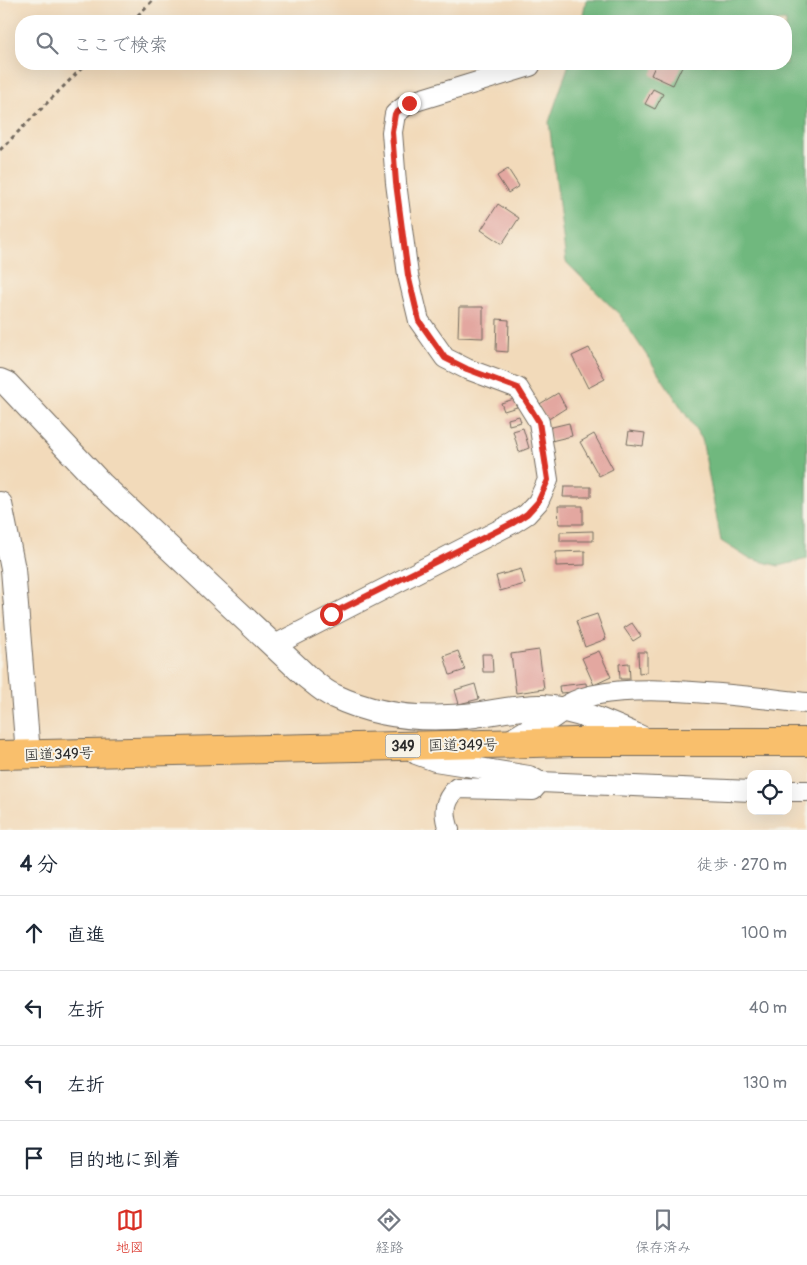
<!DOCTYPE html>
<html lang="ja">
<meta charset="utf-8">
<style>
body{margin:0;font-family:Pangolin,"Klee One",sans-serif;background:#f2f2f3;color:#1f2937}
.controls{position:absolute;right:15px;bottom:15px;display:grid;overflow:hidden;border-radius:10px;box-shadow:0 5px 20px #0002}
.controls button{width:45px;height:45px;display:grid;place-items:center;padding:0;border:0;border-bottom:1px solid #e0e1e3;background:#fff;color:#1f2937;font:25px sans-serif}
.stop{position:absolute;width:15px;height:15px;margin:-11px;border:4px solid #d93025;border-radius:50%;background:#fff}
.stop.end{background:#d93025;border-color:#fff;box-shadow:0 1px 5px #0008}
.list{margin:0;padding:0;list-style:none}
h2{display:flex;justify-content:space-between;align-items:center;height:65px;margin:0;padding:0 20px;font-size:21px}
h2 small{font-size:16px;font-weight:400;color:#747a83}
.list li{display:grid;grid-template-columns:32px 1fr auto;gap:15px;align-items:center;box-sizing:border-box;height:75px;padding:0 20px;border-top:1px solid #e0e1e3}
.list b{display:block;font-size:19px;white-space:nowrap}
.list em{font-size:16px;font-style:normal;color:#747a83}
.icon{flex:none;width:28px;height:28px;fill:none;stroke:currentColor;stroke-width:2;stroke-linecap:round;stroke-linejoin:round}
.map{position:relative;flex:none;width:807px;height:830px;overflow:hidden}
.search{position:absolute;background:#fff;box-shadow:0 5px 20px #0002;left:15px;right:15px;top:15px;height:55px;display:flex;align-items:center;gap:12px;box-sizing:border-box;padding:0 18px;border-radius:20px;color:#747a83;font-size:19px}
.sheet{height:365px;background:#fff}
nav{display:flex;justify-content:space-around;align-items:center;box-sizing:border-box;height:70px;border-top:1px solid #e0e1e3;background:#fff;font-size:14px;color:#747a83}
nav a{display:grid;justify-items:center;gap:2px}
nav .on{color:#d93025}
.map>svg:first-child{display:block}
.forest{fill:#70b87e;stroke:#4e7254}
.building{fill:#e3a7a0}
.lines{fill:none;stroke-linecap:round;stroke-linejoin:round}
.minor-casing{stroke:#71685d;stroke-width:22}
.tertiary-casing{stroke:#71685d;stroke-width:26}
.trunk-casing{stroke:#71685d;stroke-width:30}
.path{stroke:#71685d;stroke-width:3;stroke-dasharray:4 4;stroke-linecap:butt}
.minor{stroke:#fff;stroke-width:20}
.tertiary{stroke:#fff;stroke-width:24}
.trunk{stroke:#f9bf6c;stroke-width:28}
.route{stroke:#d93025;stroke-width:6}
.labels{text-anchor:middle;stroke-width:4;stroke-linejoin:round;paint-order:stroke}
.shield{fill:#f7f3e8;stroke:#686764;stroke-width:1}
.shield-label{font-size:14px;font-weight:bold;fill:#2b2b2b}
.street-label{font-size:15px;fill:#2b2b2b;stroke:#f7f3e8}
</style>
<div class="map">
<svg width="807" height="830" viewBox="0 0 807 830">
<rect width="100%" height="100%" fill="#f7f3e8"/>
<filter id="ink" filterUnits="userSpaceOnUse"><feTurbulence type="fractalNoise" baseFrequency=".02" numOctaves="2"/><feDisplacementMap in="SourceGraphic" scale="10" xChannelSelector="R" yChannelSelector="G"/><feConvolveMatrix kernelMatrix="1 2 1 2 8 2 1 2 1" color-interpolation-filters="sRGB"/></filter>
<filter id="wash" filterUnits="userSpaceOnUse"><feTurbulence type="fractalNoise" baseFrequency=".0096" numOctaves="4" result="noise"/><feDisplacementMap in="SourceGraphic" scale="20" xChannelSelector="R" yChannelSelector="G"/><feGaussianBlur stdDeviation="1.12" result="paint"/><feColorMatrix in="noise" values="0 0 0 0 0 0 0 0 0 0 0 0 0 0 0 0 0 1.4 0 .05"/><feComposite in="paint" operator="in"/></filter>
<g filter="url(#wash)">
<rect width="100%" height="100%" fill="#f2daba"/>
<polygon class="forest" points="586,0 807,0 807,559 779,566 748,558 721,541 702,439 620,315 566,262 549,122 569,64 786,64 786,21 582,21"/>
<g id="blocks">
<g class="building">
<polygon points="656,64 683,64 673,85 651,75"/>
<polygon points="653,89 663,94 655,109 645,104"/>
<polygon points="508,169 519,186 508,193 497,176"/>
<polygon points="498,204 519,218 502,244 481,230"/>
<polygon points="459,307 483,307 483,338 458,337"/>
<polygon points="497,319 509,320 508,352 496,351"/>
<polygon points="589,348 605,379 588,388 572,356"/>
<polygon points="558,393 566,408 547,420 538,405"/>
<polygon points="514,399 517,407 504,411 501,403"/>
<polygon points="519,416 521,422 509,425 508,419"/>
<polygon points="569,423 572,436 551,441 548,428"/>
<polygon points="523,428 529,448 519,452 513,431"/>
<polygon points="629,431 645,433 643,446 627,444"/>
<polygon points="594,434 613,469 599,476 580,442"/>
<polygon points="564,487 591,487 591,497 563,497"/>
<polygon points="558,506 583,506 583,524 559,524"/>
<polygon points="593,531 593,541 560,541 560,532"/>
<polygon points="585,551 585,565 556,566 556,552"/>
<polygon points="521,569 525,584 500,591 496,576"/>
<polygon points="597,614 606,639 585,647 576,621"/>
<polygon points="632,623 641,636 633,641 624,628"/>
<polygon points="539,650 544,689 516,693 511,654"/>
<polygon points="458,651 465,670 450,675 444,656"/>
<polygon points="599,651 611,677 594,685 582,658"/>
<polygon points="638,652 647,652 647,672 639,673"/>
<polygon points="482,654 492,654 493,672 483,672"/>
<polygon points="629,663 630,679 620,679 619,664"/>
<polygon points="586,683 587,691 560,693 559,686"/>
<polygon points="475,684 479,699 459,704 455,690"/>
</g>
</g>
</g>
<g filter="url(#ink)">
<use href="#blocks" fill-opacity="0" stroke="#71685d" stroke-width="1"/>
<g class="lines">
<g class="minor-casing">
<g id="minor">
<polyline points="273,646 513,523 527,514 538,502 548,480 539,422 518,388 467,369 445,358 419,321 408,275 396,183 392,132 395,114 409,103 530,66"/>
<path d="M562,709C600,674 755,698 807,703"/>
<path d="M412,745L416,754L435,761L529,776L540,782L533,790L457,788C444,801 443,812 449,830"/>
<polyline points="540,782 751,791"/>
<polyline points="788,791 807,791"/>
</g>
</g>
<g class="tertiary-casing">
<g id="tertiary">
<path d="M0,381L7,384L101,484L306,676C315,683 324,692 334,696C378,717 427,721 475,715C497,712 521,706 543,707C579,709 616,727 648,741"/>
<polyline points="0,504 13,569 28,754"/>
<path d="M508,744C526,731 545,723 562,709"/>
</g>
</g>
<g class="trunk-casing">
<polyline id="trunk" points="0,755 575,742 807,742"/>
</g>
<g class="path">
<polyline points="132,21 153,0"/>
<polyline points="0,150 86,64"/>
</g>
<use href="#minor" class="minor"/>
<use href="#tertiary" class="tertiary"/>
<use href="#trunk" class="trunk"/>
</g>
</g>
<g class="lines" filter="url(#ink)">
<polyline class="route" points="331,614 513,523 527,514 538,502 548,480 539,422 518,388 467,369 445,358 419,321 408,275 396,183 392,132 395,114 409,103"/>
</g>
<g class="labels">
<rect class="shield" x="385.5" y="734.5" width="35" height="23" rx="4"/>
<g class="shield-label">
<text x="403" y="751">349</text>
</g>
<g class="street-label">
<text transform="translate(463 745) rotate(-1)" y="5">国道349号</text>
<text transform="translate(59 754) rotate(-2)" y="5">国道349号</text>
</g>
</g>
</svg>
<div class="controls">
<button><svg class="icon" aria-label="locate" viewBox="0 0 24 24"><circle cx="12" cy="12" r="6"/><path d="M12 2v4M12 18v4M2 12h4M18 12h4"/></svg></button>
</div>
<div class="stop" style="left:331px;top:614px"></div>
<div class="stop end" style="left:409px;top:103px"></div>
<div class="search"><svg class="icon" aria-label="search" viewBox="0 0 24 24"><circle cx="10" cy="10" r="6"/><path d="M15 15l6 6"/></svg>ここで検索</div>
</div>
<section class="sheet">
<h2>4 分<small>徒歩 · 270 m</small></h2>
<ul class="list">
<li><svg class="icon" aria-label="ahead" viewBox="0 0 24 24"><path d="M12 20V5M6 11l6-6 6 6"/></svg><div><b>直進</b></div><em>100 m</em></li>
<li><svg class="icon" aria-label="left" viewBox="0 0 24 24"><path d="M17 20v-9H6M10 6l-5 5 5 5"/></svg><div><b>左折</b></div><em>40 m</em></li>
<li><svg class="icon" aria-label="left" viewBox="0 0 24 24"><path d="M17 20v-9H6M10 6l-5 5 5 5"/></svg><div><b>左折</b></div><em>130 m</em></li>
<li><svg class="icon" aria-label="arrive" viewBox="0 0 24 24"><path d="M6 21V4h12l-3 4 3 4H6"/></svg><div><b>目的地に到着</b></div></li>
</ul>
</section>
<nav>
<a class="on"><svg class="icon" aria-label="map" viewBox="0 0 24 24"><path d="M3 6l6-2 6 2 6-2v14l-6 2-6-2-6 2zM9 4v14M15 6v14"/></svg>地図</a>
<a><svg class="icon" aria-label="directions" viewBox="0 0 24 24"><path d="M12 3l9 9-9 9-9-9zM9 14v-3h6M13 9l2 2-2 2"/></svg>経路</a>
<a><svg class="icon" aria-label="saved" viewBox="0 0 24 24"><path d="M7 4h10v16l-5-4-5 4z"/></svg>保存済み</a>
</nav>
